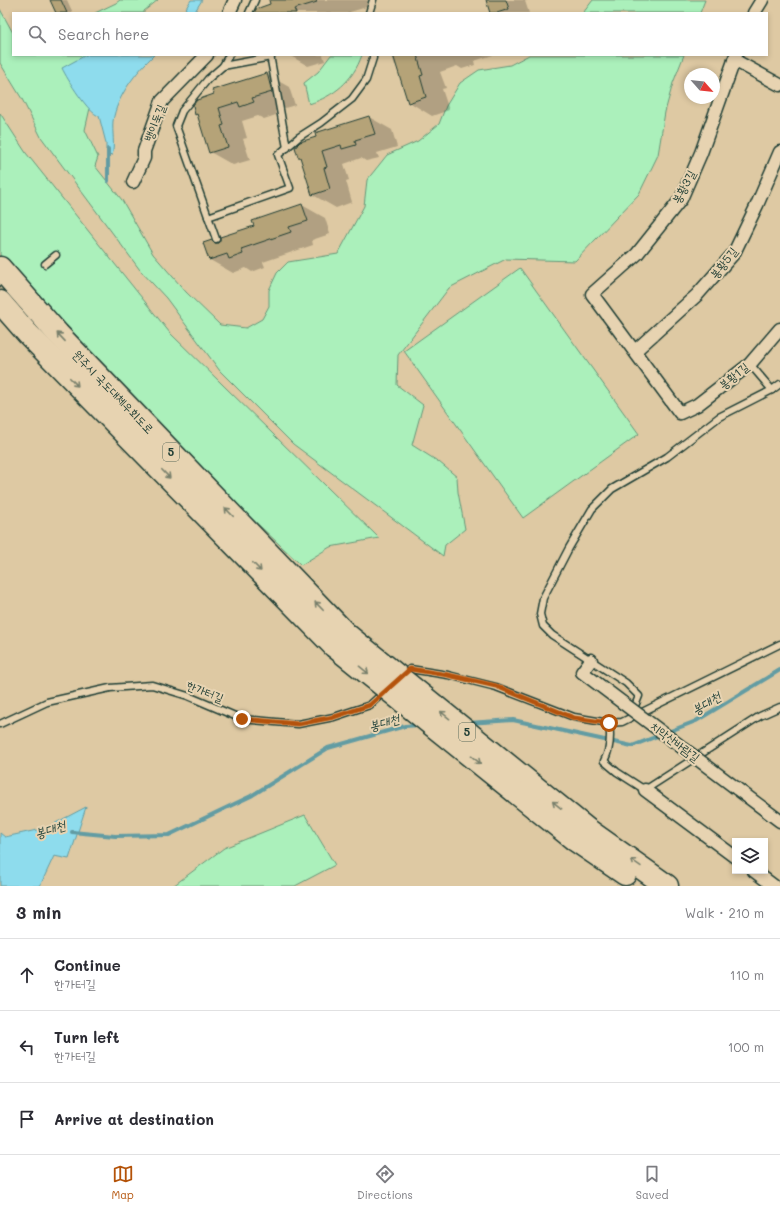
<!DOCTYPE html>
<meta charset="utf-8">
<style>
body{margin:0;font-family:Mali,"Poor Story",sans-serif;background:#f7f7f7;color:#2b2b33}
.controls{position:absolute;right:12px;bottom:12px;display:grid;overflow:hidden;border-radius:0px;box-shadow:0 2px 6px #0003}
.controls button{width:36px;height:36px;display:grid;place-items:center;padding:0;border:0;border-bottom:1px solid #e1e1e2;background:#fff;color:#2b2b33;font:20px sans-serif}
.compass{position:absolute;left:684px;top:68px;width:36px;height:36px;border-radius:50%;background:#fff;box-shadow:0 2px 6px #0003;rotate:117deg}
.stop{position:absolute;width:12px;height:12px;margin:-9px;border:3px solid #b45309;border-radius:50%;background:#fff}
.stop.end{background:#b45309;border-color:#fff;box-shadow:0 1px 4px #0008}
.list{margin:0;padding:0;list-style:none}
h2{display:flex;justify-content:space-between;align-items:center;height:52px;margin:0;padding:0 16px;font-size:17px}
h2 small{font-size:13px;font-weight:400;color:#7c7c81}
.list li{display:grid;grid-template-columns:26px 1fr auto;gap:12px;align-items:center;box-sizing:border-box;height:72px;padding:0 16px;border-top:1px solid #e1e1e2}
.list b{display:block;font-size:15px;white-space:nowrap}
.list p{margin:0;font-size:13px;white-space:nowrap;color:#7c7c81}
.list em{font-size:13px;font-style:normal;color:#7c7c81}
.icon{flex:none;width:22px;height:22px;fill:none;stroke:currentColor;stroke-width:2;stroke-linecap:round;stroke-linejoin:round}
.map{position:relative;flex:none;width:780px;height:886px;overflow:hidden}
.search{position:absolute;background:#fff;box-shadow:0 2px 6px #0003;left:12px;right:12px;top:12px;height:44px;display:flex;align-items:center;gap:10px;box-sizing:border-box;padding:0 14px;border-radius:0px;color:#7c7c81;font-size:15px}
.sheet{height:268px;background:#fff}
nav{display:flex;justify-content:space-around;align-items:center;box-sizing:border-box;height:56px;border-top:1px solid #e1e1e2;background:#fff;font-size:11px;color:#7c7c81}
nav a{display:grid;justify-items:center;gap:2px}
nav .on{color:#b45309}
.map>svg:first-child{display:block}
.green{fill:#abf0bb;stroke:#659678}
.water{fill:#8edced;stroke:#629ca3}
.shadow{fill:#0003}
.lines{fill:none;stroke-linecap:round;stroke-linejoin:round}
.stream{stroke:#629ca3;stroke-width:4}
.building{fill:#b5a378;stroke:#1f3d34}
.lane-casing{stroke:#1f3d34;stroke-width:9}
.street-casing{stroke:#1f3d34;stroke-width:15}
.highway-casing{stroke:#1f3d34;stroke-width:25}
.lane{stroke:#e7d3b1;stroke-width:6}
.street{stroke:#e7d3b1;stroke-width:12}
.highway{stroke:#e7d3b1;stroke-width:22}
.street-bridge-casing{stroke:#1f3d34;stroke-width:15;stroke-linecap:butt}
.highway-bridge-casing{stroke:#1f3d34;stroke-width:25;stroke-linecap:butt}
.street-bridge{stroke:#e7d3b1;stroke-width:12}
.highway-bridge{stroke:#e7d3b1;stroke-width:22}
.oneway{stroke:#79806c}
.route{stroke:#b45309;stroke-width:5}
.labels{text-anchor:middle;stroke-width:4;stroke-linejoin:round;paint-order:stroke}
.shield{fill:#e7d3b1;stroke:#5b6a5a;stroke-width:1}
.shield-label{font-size:11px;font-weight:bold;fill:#1f3d34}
.street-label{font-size:12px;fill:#1f3d34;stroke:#e7d3b1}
.water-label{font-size:13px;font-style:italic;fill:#25453d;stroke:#e7d3b1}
</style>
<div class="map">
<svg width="780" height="886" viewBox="0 0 780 886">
<rect width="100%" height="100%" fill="#dec9a3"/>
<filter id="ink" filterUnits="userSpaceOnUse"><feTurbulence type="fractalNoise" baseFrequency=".025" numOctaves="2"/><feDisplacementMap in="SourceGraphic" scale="8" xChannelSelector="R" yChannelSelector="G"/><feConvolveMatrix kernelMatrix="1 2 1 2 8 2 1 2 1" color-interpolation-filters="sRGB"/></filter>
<g filter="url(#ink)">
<g class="green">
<polygon points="120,0 158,0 144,11 144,13 95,13 116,3"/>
<polygon points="593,0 705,0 700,13 583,13"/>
<polygon points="0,9 13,33 13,55 130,55 90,108 85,130 98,157 95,166 122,200 153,254 186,292 220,325 246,328 262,319 269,306 269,290 277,273 288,262 338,254 364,206 367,180 387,155 418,141 439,124 446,106 460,83 479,70 510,65 529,55 684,55 673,83 665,112 658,155 639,194 575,261 506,259 449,288 398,355 397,385 423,405 412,445 439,462 457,477 458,492 465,529 445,545 443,556 293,444 220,371 166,298 140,270 41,137 22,99 0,63"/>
<path d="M331,55H362C353,81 334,96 309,104L304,83L318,72Z"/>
<polygon points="0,113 26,153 170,333 379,538 330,547 301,565 144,416 0,259"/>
<polygon points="520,268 639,434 523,518 404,351"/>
<polygon points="305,815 335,865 295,886 173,886 224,848"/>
</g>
<g class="water">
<polygon points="191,0 202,0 194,13 183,13"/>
<path d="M86,55H154C136,72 117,96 113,121C112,132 115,145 112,156L106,150V143L99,116C89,114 67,79 62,68Z"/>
<polygon points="86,807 69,859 54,856 40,886 0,886 0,833 5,837 46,828"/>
</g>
<g class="shadow">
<polygon points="51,0 67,0 73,13 57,13"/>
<polygon points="278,0 368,0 370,6 350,12 350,13 271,13"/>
<polygon points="487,0 528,0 525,1 529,13 491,13"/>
<polygon points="289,55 323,55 325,61 308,66"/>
<polygon points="392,55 493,55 474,61 475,65 462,69 457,66 440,72 446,88 442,89 449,110 432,116 409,102 398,66 395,65"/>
<polygon points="266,74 289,87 295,105 275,111 276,115 264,119 258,116 242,121 247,138 243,139 250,160 233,165 210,152 199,116 196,114 194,105"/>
<polygon points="369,117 392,130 397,147 377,153 379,158 366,161 361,158 344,164 349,180 346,181 352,202 336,208 313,195 301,158 299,157 317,137"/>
<polygon points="302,205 325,218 330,234 312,240 313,245 263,262 265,267 252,272 246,268 233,273 210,260 216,244"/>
</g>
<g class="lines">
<g class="stream">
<polyline points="108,181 108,149"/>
<polyline points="468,723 513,720 632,746 696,721 780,670"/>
<polyline points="72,832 115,836 169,835 251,796 328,748 405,726 420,725"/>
</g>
</g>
<g class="building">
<polygon points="50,0 61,0 67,13 56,13"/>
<polygon points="269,0 316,0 317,2 294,9 296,13 254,13 256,9 270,4"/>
<polygon points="486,0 506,0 509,9 497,13 490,13"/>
<polygon points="393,55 417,55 423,75 420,76 426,97 408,103"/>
<polygon points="267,73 272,92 252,98 254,102 240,107 238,102 219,108 224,125 221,126 228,147 209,153 197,114 195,115 193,105 197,100 214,94 212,90"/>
<polygon points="369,116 375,134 355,140 356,145 342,149 341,145 322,151 327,167 324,168 330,189 312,195 300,157 298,157 295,147 297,146 297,145 300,142 316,137 315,133"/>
<polygon points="302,204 308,221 289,227 291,232 241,249 243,254 229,259 227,254 209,260 203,243 212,240 215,243 218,243 220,240 220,237 254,226 252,221"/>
</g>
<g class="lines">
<g class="lane-casing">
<g id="lane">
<polyline points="249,13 255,0"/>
<polyline points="369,13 373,0"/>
<polyline points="270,55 287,148"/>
<polyline points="223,66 271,57"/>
<polyline points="208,217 290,188 278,155 299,137 321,123 352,99 366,80 373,58 373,55"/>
<polyline points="216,239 176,126 182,111 208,79 223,66 229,55"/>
<polyline points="45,264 56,255"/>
<polyline points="750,364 772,390"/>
<polyline points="403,676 410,669 448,675 496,687 574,717 609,723 622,722 780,644"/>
<polyline points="633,711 639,696 626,683 552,635 543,626 540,614 543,598 569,548 592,509 612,489 667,457 719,417 772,390 780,384"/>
<path d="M609,723C611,736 610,750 604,761L617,772L645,790L760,716L780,707"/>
<polyline points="0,724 47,702 110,688 152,685 188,696 242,719 298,724 334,717 370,705 385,691"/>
</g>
</g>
<g class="street-casing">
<g id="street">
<polyline points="229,13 235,0"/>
<polyline points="754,13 762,0"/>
<polyline points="736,55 701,153 681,199 637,254 592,294 680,413 697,405 750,364 780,329"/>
<polyline points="734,60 780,85"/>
<polyline points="133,182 144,158 144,151 162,101 207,55"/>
<polyline points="635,351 697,295 734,253 757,205 780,152"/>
<polyline points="591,660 582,672 623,703"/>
<polyline points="736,788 780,821"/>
<polyline points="645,790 735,857"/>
<polyline points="754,871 774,886"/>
</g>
</g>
<g class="highway-casing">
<g id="highway">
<polyline points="0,268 58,334 346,634"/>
<polyline points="0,302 28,334 334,646"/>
<polyline points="588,830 667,886"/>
<polyline points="575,840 625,874"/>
</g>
</g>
<use href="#lane" class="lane"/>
<use href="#street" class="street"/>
<use href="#highway" class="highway"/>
<g class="street-bridge-casing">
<polyline id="street-bridge" points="623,703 736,788"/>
</g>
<g class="highway-bridge-casing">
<g id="highway-bridge">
<polyline points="346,634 588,830"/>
<polyline points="334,646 575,840"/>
</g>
</g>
<use href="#street-bridge" class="street-bridge"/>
<use href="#highway-bridge" class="highway-bridge"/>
</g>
<defs><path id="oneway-shaft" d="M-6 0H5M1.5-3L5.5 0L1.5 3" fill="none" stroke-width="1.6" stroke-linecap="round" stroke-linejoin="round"/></defs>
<g class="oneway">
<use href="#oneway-shaft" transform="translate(61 337) rotate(-133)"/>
<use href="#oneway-shaft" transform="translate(74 382) rotate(46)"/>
<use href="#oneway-shaft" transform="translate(166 474) rotate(46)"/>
<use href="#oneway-shaft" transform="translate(229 512) rotate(-134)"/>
<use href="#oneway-shaft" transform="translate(257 567) rotate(46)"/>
<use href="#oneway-shaft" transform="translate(319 606) rotate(-134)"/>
<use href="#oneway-shaft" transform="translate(364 670) rotate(39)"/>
<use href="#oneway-shaft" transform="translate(445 715) rotate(-141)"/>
<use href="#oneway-shaft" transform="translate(476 760) rotate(39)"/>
<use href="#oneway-shaft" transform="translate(557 805) rotate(-141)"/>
<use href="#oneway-shaft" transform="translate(636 863) rotate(-145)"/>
</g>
</g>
<g class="lines" filter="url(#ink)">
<polyline class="route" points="242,719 298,724 334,717 370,705 410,669 448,675 496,686 574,718 609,723"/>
</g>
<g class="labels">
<g class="shield">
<rect x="163" y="443" width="16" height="18" rx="3"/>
<rect x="459" y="723" width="16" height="18" rx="3"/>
</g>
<g class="shield-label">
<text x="171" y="456">5</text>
<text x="467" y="736">5</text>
</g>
<g class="street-label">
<text transform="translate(155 123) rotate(-69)" y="4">뱅이둑길</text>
<text transform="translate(684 187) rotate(-62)" y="4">봉황3길</text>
<text transform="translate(724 263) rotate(-52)" y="4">봉황5길</text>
<text transform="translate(734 376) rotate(-39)" y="4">봉황1길</text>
<text transform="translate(113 392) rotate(46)" y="4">원주시 국도대체우회도로</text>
<text transform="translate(205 692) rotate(22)" y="4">한가터길</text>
<text transform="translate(675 742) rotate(37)" y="4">치악산바람길</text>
</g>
<g class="water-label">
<text transform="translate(706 703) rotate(-31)" y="5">봉대천</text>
<text transform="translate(384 722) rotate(-15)" y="5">봉대천</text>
<text transform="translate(50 829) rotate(-17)" y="5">봉대천</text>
</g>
</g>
</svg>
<div class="controls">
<button><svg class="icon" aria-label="layers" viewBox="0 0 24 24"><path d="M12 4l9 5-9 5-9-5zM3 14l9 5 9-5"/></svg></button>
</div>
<svg class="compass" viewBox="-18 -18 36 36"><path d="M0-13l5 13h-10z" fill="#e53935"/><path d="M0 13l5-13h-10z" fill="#7c7c81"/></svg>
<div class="stop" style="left:609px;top:723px"></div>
<div class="stop end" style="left:242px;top:719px"></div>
<div class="search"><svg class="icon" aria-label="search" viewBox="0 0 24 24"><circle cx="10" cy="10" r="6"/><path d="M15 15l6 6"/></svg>Search here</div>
</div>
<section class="sheet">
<h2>3 min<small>Walk · 210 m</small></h2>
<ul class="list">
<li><svg class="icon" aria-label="ahead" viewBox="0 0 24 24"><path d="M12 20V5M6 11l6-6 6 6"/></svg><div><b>Continue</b><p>한가터길</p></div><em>110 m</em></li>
<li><svg class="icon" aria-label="left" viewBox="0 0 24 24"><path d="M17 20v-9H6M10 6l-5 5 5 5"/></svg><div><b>Turn left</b><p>한가터길</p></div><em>100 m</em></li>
<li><svg class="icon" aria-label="arrive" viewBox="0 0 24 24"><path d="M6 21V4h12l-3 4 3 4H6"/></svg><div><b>Arrive at destination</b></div></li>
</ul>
</section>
<nav>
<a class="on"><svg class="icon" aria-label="map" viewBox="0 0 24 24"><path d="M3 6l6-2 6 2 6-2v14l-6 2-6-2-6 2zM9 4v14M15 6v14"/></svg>Map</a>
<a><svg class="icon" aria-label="directions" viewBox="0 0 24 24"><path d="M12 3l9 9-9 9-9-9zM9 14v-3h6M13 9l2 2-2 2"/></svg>Directions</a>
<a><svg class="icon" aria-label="saved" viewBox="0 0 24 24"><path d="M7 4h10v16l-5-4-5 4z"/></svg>Saved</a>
</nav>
